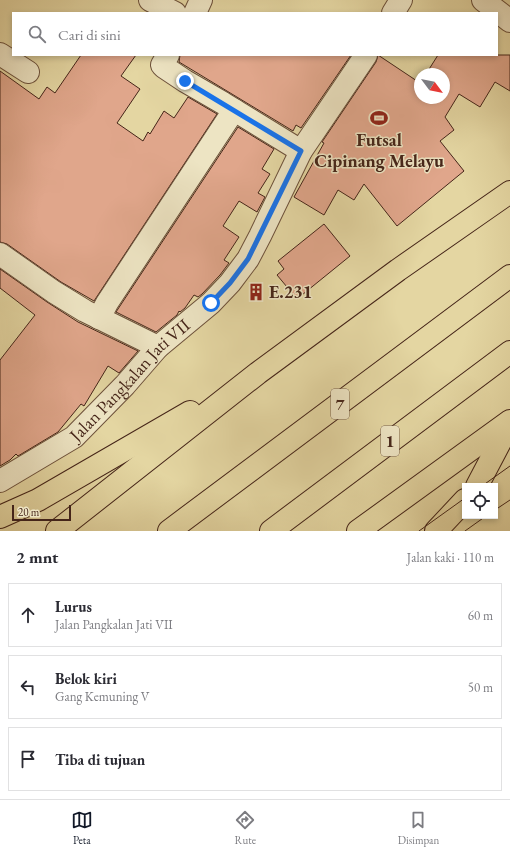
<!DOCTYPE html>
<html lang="id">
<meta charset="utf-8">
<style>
body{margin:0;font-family:"EB Garamond",serif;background:#f7f7f7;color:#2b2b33}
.controls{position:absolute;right:12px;bottom:12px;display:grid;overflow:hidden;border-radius:0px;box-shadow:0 2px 6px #0003}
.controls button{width:36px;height:36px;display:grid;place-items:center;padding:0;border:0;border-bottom:1px solid #e1e1e2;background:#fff;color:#2b2b33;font:20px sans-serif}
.compass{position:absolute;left:414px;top:68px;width:36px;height:36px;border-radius:50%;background:#fff;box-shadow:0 2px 6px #0003;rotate:122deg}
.scale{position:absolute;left:12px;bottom:10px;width:59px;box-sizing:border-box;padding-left:4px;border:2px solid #452519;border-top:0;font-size:11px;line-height:14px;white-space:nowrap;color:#452519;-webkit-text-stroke:3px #ede4c3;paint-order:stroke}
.stop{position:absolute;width:12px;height:12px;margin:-9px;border:3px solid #1a73e8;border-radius:50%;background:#fff}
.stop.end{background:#1a73e8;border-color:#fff;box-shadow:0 1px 4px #0008}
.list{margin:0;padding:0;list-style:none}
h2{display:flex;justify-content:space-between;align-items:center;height:52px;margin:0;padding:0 16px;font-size:17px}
h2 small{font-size:13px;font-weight:400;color:#7c7c81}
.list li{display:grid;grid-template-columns:26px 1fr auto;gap:12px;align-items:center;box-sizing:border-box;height:64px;margin:0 8px 8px;padding:0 8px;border:1px solid #e1e1e2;border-radius:0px}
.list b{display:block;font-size:15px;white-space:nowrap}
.list p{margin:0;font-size:13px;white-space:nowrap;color:#7c7c81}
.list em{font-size:13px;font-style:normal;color:#7c7c81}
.icon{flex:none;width:22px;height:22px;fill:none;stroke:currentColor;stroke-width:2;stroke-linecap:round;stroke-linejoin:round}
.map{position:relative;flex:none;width:510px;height:531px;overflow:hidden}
.search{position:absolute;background:#fff;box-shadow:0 2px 6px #0003;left:12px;right:12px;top:12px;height:44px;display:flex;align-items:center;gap:10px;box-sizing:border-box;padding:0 14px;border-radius:0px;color:#7c7c81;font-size:15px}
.sheet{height:268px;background:#fff}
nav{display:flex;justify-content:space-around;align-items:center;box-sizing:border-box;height:56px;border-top:1px solid #e1e1e2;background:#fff;font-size:11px;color:#7c7c81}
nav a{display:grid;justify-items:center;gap:2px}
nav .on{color:#111827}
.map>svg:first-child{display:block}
.building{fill:#e0a68b;stroke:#452519}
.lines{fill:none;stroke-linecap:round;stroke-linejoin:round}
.minor-casing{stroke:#6d513b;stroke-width:24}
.highway-casing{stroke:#452519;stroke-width:24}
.minor{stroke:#ede4c3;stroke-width:22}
.highway{stroke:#e4d6a2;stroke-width:22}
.tram{stroke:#452519;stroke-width:1}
.route{stroke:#1a73e8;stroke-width:5}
.labels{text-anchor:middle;stroke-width:3;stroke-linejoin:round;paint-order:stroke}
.shield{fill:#ede4c3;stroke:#775e4c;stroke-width:1}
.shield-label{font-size:17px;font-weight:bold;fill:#452519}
.poi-label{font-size:18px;font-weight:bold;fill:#452519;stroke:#ede4c3}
.street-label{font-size:18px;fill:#452519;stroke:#ede4c3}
</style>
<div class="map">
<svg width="510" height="531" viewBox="0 0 510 531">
<rect width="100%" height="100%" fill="#e4d6a2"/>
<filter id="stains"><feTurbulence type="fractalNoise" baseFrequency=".005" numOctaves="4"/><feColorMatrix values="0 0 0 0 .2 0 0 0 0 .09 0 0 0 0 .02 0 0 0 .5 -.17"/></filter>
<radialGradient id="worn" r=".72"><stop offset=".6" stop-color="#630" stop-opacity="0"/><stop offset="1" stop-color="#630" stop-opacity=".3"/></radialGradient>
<g class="building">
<polygon points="81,55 136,55 121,76 140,89 117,123 143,141 148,132 150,134 164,111 174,118 188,97 217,114 94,301 61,282 7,244 0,242 0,71 39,99 47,87 55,93"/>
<polygon points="180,55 351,55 301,128 296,125 293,131 179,62"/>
<polygon points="378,55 420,83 420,98 444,98 444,74 426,74 438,55 510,55 510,91 495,82 480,107 459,94 445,117 454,130 440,141 464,171 397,226 364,184 354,200 338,190 324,215 294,197 324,143 322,142 376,62"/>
<polygon points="238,127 274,149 262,169 270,174 258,193 265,197 257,212 239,201 223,226 239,237 224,260 229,263 220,275 202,294 198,297 194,295 185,308 180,312 179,311 177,315 156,332 116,312"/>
<polygon points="324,224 350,256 297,299 277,275 284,269 278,261"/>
<polygon points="0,269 47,302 78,322 138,351 119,373 108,366 84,406 81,404 58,432 18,456 16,454 10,460 0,466 0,360 35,315 0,288"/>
</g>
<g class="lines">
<g class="minor-casing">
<g id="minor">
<polyline points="150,0 175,13"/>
<polyline points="483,0 510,21"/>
<polyline points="195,13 201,0"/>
<polyline points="393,13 401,0"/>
<polyline points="0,54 28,72"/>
<polyline points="168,55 162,65 164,67 185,81 223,103 301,151"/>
<polyline points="0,254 54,292 85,311 158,347"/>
<polyline points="99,318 107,303 234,110"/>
<path id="s1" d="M0,481L74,437L125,385L158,347L211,303L230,283L248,259L260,236L301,151L366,55"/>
</g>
</g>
<g class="highway-casing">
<g id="highway">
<polyline points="477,486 509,425"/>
<polyline points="0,517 38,500 190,412"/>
<polyline points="57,531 258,373 398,270 510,192"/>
<polyline points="169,531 510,276"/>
<polyline points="271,531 510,352"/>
<polyline points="358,531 510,421"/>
<polyline points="436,531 465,500"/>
</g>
</g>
<use href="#minor" class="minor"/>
<use href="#highway" class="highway"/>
<g class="tram">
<polyline points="482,486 510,466"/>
<polyline points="495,510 510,500"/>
<polyline points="419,531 465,498"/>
<polyline points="465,531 486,516"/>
</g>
</g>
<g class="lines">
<polyline class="route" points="185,81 301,151 248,259 230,283 211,303"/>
</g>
<defs>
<g id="stadium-bare" transform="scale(1.38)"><path d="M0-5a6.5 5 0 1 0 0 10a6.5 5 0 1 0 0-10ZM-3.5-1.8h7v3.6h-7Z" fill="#8f2418" stroke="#ede4c3" stroke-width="2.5" paint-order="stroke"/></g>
<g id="building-bare" transform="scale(1.38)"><path d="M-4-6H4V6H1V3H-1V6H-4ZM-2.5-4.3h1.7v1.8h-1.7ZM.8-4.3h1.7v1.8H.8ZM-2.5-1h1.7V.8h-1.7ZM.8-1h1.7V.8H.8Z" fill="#8f2418" stroke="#ede4c3" stroke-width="2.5" paint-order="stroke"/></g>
</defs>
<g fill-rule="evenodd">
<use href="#stadium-bare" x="379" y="118"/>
<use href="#building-bare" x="256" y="292"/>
</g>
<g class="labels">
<g class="shield">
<rect x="331" y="389" width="18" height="30" rx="3"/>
<rect x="381" y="426" width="18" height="30" rx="3"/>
</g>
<g class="shield-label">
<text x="340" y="410">7</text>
<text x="390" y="447">1</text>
</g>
<g class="poi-label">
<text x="379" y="146">Futsal<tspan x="379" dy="21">Cipinang Melayu</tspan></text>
<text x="269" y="298" text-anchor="start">E.231</text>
</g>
<g class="street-label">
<text dy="6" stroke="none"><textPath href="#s1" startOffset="166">Jalan Pangkalan Jati VII</textPath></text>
</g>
</g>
<rect width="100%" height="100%" filter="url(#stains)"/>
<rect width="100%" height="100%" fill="url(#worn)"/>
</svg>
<div class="controls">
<button><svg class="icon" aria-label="locate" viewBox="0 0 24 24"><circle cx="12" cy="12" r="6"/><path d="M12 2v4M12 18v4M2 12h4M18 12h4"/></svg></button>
</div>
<svg class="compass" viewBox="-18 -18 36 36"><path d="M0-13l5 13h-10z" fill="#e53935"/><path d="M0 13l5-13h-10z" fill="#7c7c81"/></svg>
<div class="scale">20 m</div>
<div class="stop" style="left:211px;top:303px"></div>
<div class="stop end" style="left:185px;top:81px"></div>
<div class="search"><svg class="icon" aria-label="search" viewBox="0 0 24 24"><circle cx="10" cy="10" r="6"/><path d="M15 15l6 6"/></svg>Cari di sini</div>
</div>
<section class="sheet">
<h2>2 mnt<small>Jalan kaki · 110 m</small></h2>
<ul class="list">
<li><svg class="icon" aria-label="ahead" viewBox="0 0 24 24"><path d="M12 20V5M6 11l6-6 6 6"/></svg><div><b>Lurus</b><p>Jalan Pangkalan Jati VII</p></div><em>60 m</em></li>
<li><svg class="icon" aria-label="left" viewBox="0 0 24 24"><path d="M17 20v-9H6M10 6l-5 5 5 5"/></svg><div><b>Belok kiri</b><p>Gang Kemuning V</p></div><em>50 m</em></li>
<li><svg class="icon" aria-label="arrive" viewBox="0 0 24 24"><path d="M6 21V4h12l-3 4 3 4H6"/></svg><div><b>Tiba di tujuan</b></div></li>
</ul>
</section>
<nav>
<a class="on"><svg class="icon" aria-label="map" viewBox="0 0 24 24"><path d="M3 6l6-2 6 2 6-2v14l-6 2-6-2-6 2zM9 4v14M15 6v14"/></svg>Peta</a>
<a><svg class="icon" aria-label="directions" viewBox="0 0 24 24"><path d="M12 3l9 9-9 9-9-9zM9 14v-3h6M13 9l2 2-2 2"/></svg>Rute</a>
<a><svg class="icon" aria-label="saved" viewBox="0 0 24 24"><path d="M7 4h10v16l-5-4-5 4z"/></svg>Disimpan</a>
</nav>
